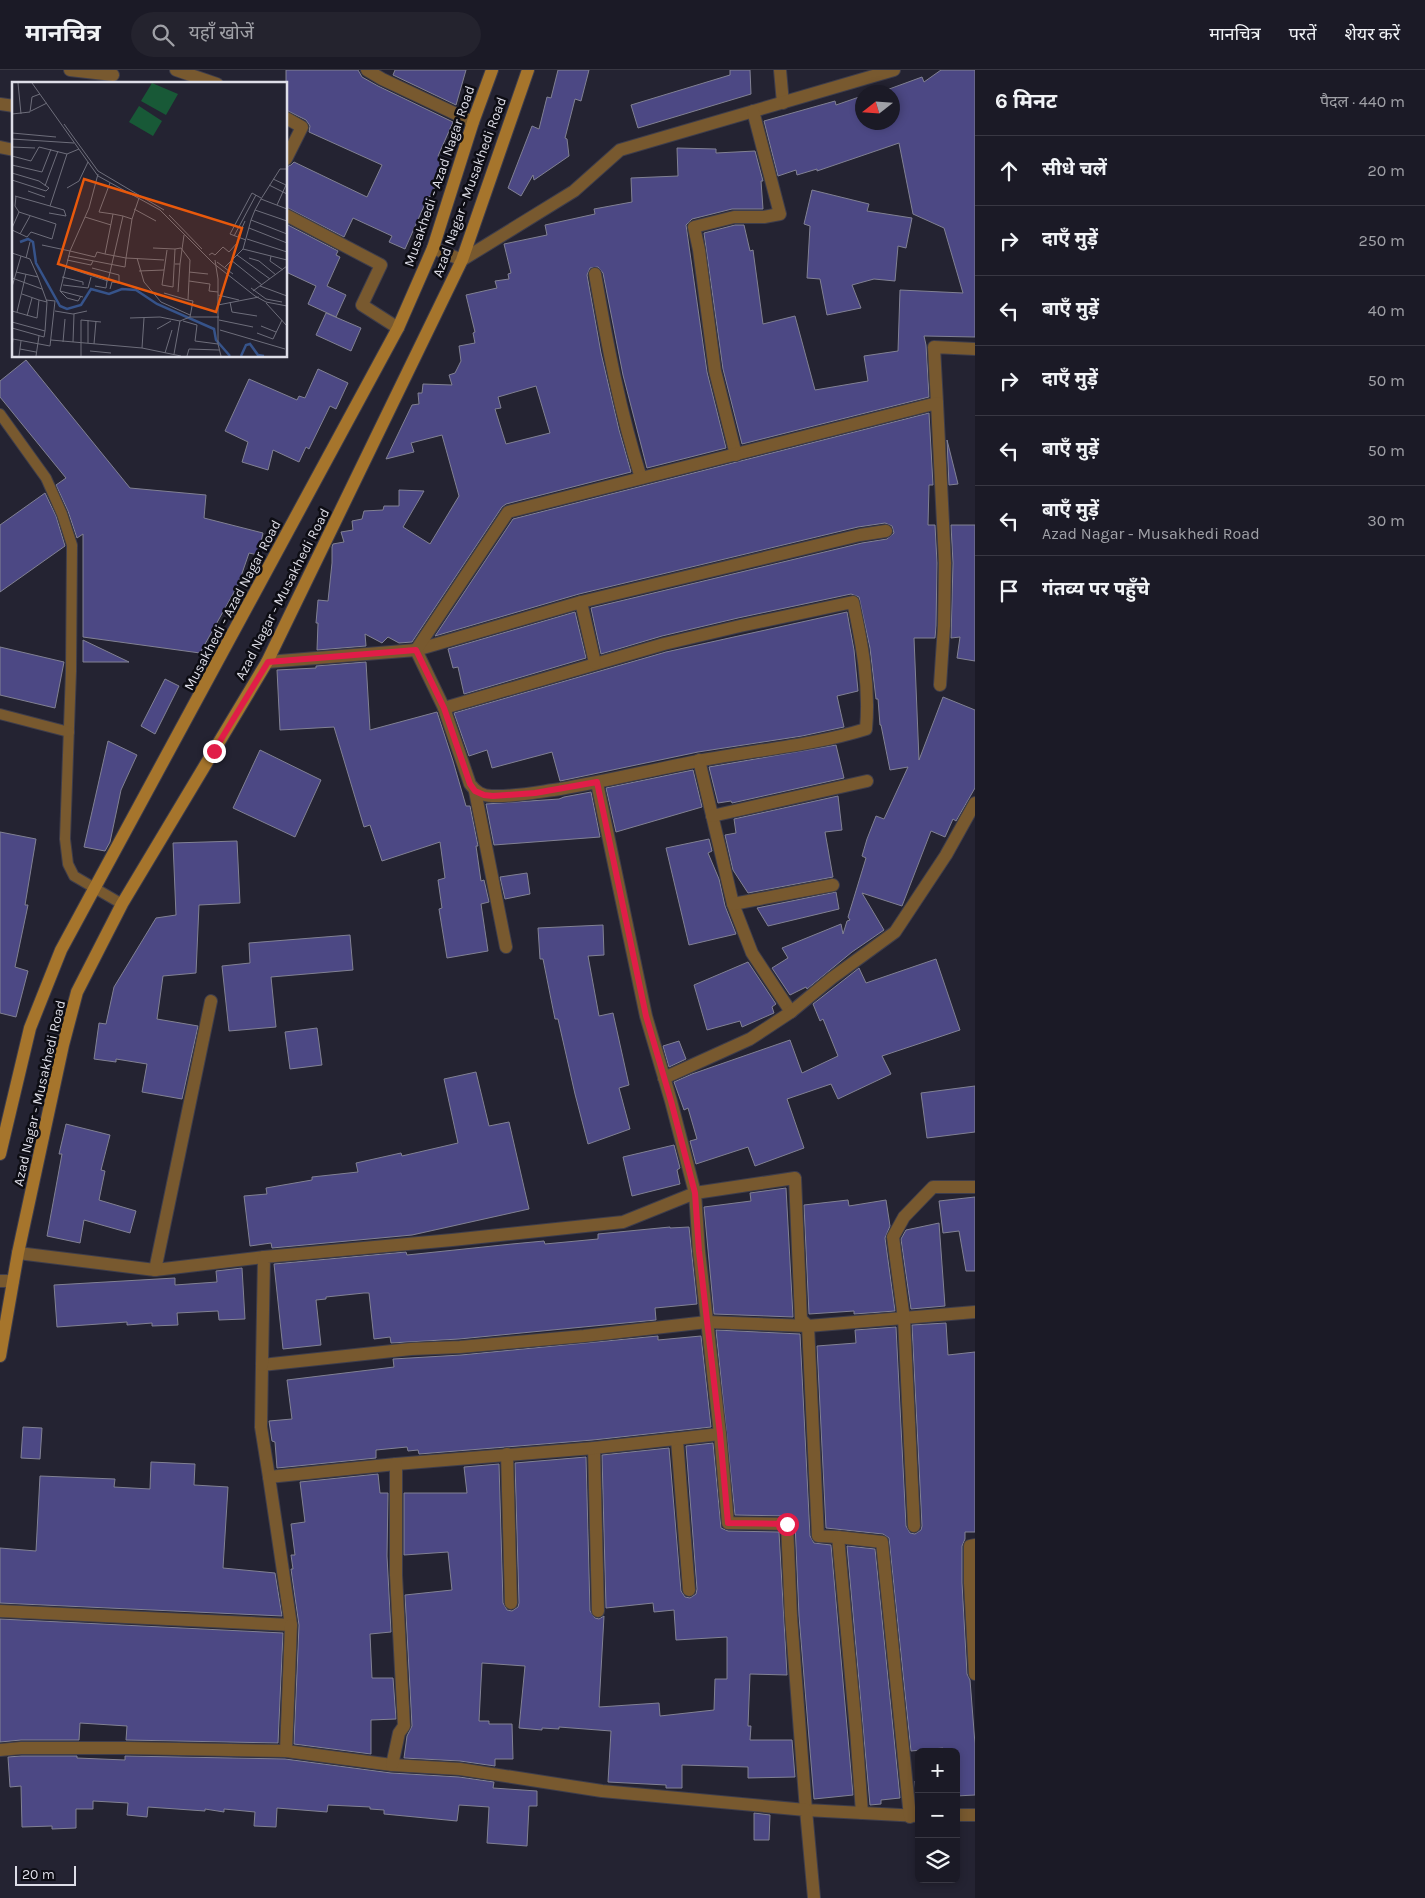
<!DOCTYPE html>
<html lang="hi">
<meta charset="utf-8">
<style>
body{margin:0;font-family:Karla,"Noto Sans Devanagari",sans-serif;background:#24232e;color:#f1f3f6}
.controls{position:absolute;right:15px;bottom:15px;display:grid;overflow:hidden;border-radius:8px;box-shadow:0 2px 8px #0003}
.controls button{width:45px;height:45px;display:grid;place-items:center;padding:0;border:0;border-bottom:1px solid #393843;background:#1b1a26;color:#f1f3f6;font:25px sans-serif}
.compass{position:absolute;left:855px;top:15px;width:45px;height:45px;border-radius:50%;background:#1b1a26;box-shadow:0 2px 8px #0003;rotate:253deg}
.scale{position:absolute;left:15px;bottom:12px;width:61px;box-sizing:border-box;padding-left:5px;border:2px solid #dedee8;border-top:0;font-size:14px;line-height:18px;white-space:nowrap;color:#dedee8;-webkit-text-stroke:4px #0d0d14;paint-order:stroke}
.stop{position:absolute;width:15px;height:15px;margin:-11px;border:4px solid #e11d48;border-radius:50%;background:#fff}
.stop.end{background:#e11d48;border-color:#fff;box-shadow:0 1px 5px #0008}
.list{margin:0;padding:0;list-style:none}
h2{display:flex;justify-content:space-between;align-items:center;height:65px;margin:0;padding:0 20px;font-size:21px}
h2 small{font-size:16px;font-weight:400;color:#a0a1a7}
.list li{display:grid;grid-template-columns:32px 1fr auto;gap:15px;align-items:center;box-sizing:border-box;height:70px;padding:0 20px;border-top:1px solid #393843}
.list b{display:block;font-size:19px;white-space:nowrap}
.list p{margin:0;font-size:16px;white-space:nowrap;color:#a0a1a7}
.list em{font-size:16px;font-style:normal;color:#a0a1a7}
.icon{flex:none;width:28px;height:28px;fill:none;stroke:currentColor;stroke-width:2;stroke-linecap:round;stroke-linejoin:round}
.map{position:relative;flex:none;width:975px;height:1828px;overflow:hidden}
header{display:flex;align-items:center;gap:30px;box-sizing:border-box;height:70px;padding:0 25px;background:#1b1a26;border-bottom:1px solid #393843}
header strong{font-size:24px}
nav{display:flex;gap:28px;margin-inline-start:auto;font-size:18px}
.search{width:350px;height:45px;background:#24232e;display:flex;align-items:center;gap:12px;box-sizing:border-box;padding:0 18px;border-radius:28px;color:#a0a1a7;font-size:19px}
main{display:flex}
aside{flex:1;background:#1b1a26}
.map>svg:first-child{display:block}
.building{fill:#4c4884;stroke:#818193;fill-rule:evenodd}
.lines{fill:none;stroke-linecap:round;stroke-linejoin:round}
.lane-casing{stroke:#3e3d4b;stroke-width:12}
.street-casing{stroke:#3e3d4b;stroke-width:14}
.secondary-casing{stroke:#3e3d4b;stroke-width:14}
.lane{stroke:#78592f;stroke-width:10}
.street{stroke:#78592f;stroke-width:12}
.secondary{stroke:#a6752c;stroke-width:12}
.route{stroke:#e11d48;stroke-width:6}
.labels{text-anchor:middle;stroke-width:5;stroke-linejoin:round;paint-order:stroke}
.street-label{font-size:14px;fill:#dedee8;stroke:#0d0d14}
.inset-river{fill:none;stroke:#36538a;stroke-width:2.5}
.inset-road{fill:none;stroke:#6e6e7b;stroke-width:1}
.view{fill:#e8590c;fill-opacity:0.15;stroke:#e8590c;stroke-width:2.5}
.inset-edge{fill:none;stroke:#dedee8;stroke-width:2.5}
</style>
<header>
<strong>मानचित्र</strong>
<div class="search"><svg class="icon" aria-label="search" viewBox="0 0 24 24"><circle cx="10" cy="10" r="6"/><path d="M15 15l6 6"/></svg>यहाँ खोजें</div>
<nav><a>मानचित्र</a><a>परतें</a><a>शेयर करें</a></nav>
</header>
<main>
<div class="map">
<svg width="975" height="1828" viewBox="0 0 975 1828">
<rect width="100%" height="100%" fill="#242332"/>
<g class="building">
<polygon points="286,0 358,0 362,7 378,16 453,52 438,86 443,89 434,109 438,110 430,127 428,127 405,179 389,172 392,166 353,148 344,167 286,137 286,97 291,95 294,92 367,127 382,95 309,62 310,56 306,50 286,40"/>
<polygon points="395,0 466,0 456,35 393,5"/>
<polygon points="558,0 589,0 581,31 575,29 565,68 567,69 569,86 534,110 533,105 521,126 508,118 532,56 539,59 547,27 551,28"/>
<polygon points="730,0 750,0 751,24 638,58 631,35 730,5"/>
<polygon points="941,0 975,0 975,267 924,266 926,275 929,327 742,374 723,299 704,163 735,155 744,155 750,181 753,180 763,254 795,246 815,320 868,311 864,286 898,281 900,220 963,223 944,158 913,144 899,73 817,101 817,99 797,105 796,100 778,106 764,51 835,31 836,35 862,26 862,52 892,52 892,22 881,22 922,7 924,12"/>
<path d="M677,78L716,79V83L755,81L763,111H761L763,139H732L692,149L686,155L707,302L726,378L647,398L623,305L603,203L598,197L590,198L587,205L601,283L619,360L631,402L506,434L502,437L412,572L399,573L388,567L382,573L365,564L366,576L317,580L318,553H316L318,530L328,531L332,493V477L333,474L344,472L341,462L353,460L352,451L362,449L364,441L383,440L384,436H399V420L424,421L403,457L430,474L459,426L442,365L411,373L414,382L386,389L412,335L419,334L418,323H422L423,314L452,315L449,305L455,303L461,291L459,276L475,273L473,263L475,262L466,225L497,218L495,211L509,209L508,204L511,203L504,174L547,165L545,155L595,144L594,139L632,132L631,108L678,106ZM536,316L550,363L506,374L495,339L501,338L498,327Z"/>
<polygon points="812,120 869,134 867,141 912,148 906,178 898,176 895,211 874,209 852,215 861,238 827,245 820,209 807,208 810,156 804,154"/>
<polygon points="286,154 338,181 336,185 340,187 327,216 346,225 336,247 308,234 316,216 286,202"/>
<polygon points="326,243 361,258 351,281 316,265"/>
<polygon points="26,290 130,418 206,425 204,448 263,463 258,485 249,483 238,515 200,583 83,567 83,464 77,468 68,441 56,415 66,408 0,327 0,311"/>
<polygon points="318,299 348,313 336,339 330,336 309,379 306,377 299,392 273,380 268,400 242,392 248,372 225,361 249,309 297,330 299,326 305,328"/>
<polygon points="929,343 933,415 929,415 928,455 935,455 937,493 936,556 935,568 914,568 919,690 943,627 975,640 975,718 956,751 953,749 945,767 931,761 902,836 862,823 884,860 852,882 807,919 806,917 790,925 772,898 788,888 782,878 841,854 843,864 847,851 850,850 848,847 866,788 862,786 867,769 876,746 884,749 908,697 890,700 881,655 880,655 878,629 876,629 870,578 859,527 851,524 738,548 662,566 601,584 591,538 862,473 887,469 894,463 892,456 885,453 858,457 579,524 435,566 513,449"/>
<polygon points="947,370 958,414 949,415"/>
<polygon points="45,423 56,446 65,476 0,522 0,455"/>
<polygon points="951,455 975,455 975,591 957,588 960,567 951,568 953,493"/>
<polygon points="575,542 586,588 464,624 458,597 453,598 448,579"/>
<polygon points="847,542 854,580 858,621 837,626 844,657 802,666 698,682 560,711 552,682 492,698 487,680 469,686 454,643 666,582"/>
<polygon points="83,570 129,592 83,592"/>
<polygon points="0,577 64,592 55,638 0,625"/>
<polygon points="366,592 370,660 437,642 453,691 466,736 470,736 478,776 476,776 481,811 484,810 489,832 481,834 488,881 447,888 439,839 442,838 438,810 445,808 440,772 382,791 370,755 364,757 334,657 280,660 277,600 316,598 316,596"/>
<polygon points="165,609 179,616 155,664 141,656"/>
<polygon points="108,671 137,685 121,720 110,772 105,781 84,777"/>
<polygon points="836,675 844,708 732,733 731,731 718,733 709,697"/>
<polygon points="260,680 321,710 295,767 233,738"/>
<polygon points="693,700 702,737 616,762 606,718"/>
<polygon points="591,722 600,767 494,775 486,734 559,729 564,727"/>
<polygon points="838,726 842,760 825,762 833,807 748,823 733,800 725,765 736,763 734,749"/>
<polygon points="0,762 36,769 25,835 28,835 15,897 28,901 16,947 0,943"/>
<polygon points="709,769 712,781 708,783 719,809 725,836 736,864 689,875 666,778"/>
<polygon points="237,771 240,833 199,835 196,903 163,906 157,949 198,956 182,1029 142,1022 147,994 116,989 116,992 94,989 99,953 106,954 114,917 156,848 176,845 173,773"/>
<polygon points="527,803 530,824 505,829 500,807"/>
<polygon points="836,822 839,839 768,856 757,838"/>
<polygon points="603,855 604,885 588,886 599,946 613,943 629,1015 619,1018 630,1059 588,1074 575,1024 558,949 555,949 543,889 540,889 538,858"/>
<polygon points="350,865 353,900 271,907 276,957 229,961 222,896 250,893 249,873"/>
<polygon points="936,889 960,960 882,986 891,1004 838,1029 831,1014 787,1029 804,1078 755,1096 748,1077 696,1094 690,1071 697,1069 688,1038 684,1040 674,1012 692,1004 790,970 802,1003 838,986 823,949 820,951 813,934 859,898 866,913"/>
<polygon points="748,892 776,934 772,937 774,943 742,957 740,951 707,960 694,915"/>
<polygon points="317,958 322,995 290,999 285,962"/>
<polygon points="679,971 686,989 669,997 663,976"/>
<polygon points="476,1002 489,1056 509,1052 529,1139 412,1165 272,1178 271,1173 250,1176 244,1126 267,1124 266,1118 312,1110 312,1107 358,1102 356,1093 401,1083 402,1086 458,1073 444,1009"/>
<polygon points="975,1016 975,1062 927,1068 921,1023"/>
<polygon points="66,1054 110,1065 101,1100 105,1101 99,1130 136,1141 130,1163 84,1150 80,1173 47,1166 62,1084 59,1084"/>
<polygon points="674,1075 680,1098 677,1100 680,1114 632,1126 623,1087"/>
<polygon points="786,1118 793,1247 714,1244 704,1137 751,1131 750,1123"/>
<polygon points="975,1127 975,1201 966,1201 959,1161 943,1163 939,1131"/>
<polygon points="848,1130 849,1136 886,1130 890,1156 885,1168 895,1241 854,1244 854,1241 809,1244 804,1135"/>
<polygon points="939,1153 945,1236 911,1239 901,1169 906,1160"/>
<polygon points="670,1157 670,1158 689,1157 697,1234 655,1238 656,1250 459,1269 391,1273 390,1267 374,1269 369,1223 364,1223 326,1227 326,1229 316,1230 321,1275 283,1279 274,1194 406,1182 407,1185 512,1174 544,1171 545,1174 598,1169 598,1164"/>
<polygon points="242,1198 245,1249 219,1250 218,1241 177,1243 178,1255 152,1256 152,1253 127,1255 127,1252 57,1257 54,1215 175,1208 175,1215 217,1212 216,1201"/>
<polygon points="946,1253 948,1285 975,1282 975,1462 965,1462 965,1469 962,1476 962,1513 967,1604 970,1610 975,1674 975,1725 956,1726 956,1682 944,1682 943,1678 911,1681 889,1468 883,1464 826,1458 817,1276 856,1273 855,1260 896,1257 906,1456 910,1463 915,1464 921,1460 922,1456 912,1255"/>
<polygon points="716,1260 800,1264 810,1466 814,1473 831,1475 853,1725 814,1729 799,1546 795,1453 794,1449 788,1446 735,1445"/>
<polygon points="658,1266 658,1270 701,1266 711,1357 593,1370 419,1384 418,1380 408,1381 407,1377 376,1380 376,1388 277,1398 275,1372 272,1371 269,1351 292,1349 287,1310 394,1297 393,1289 461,1285"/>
<polygon points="23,1357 42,1358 40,1389 21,1388"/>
<polygon points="713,1373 721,1458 728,1461 779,1462 787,1605 750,1604 748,1656 751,1656 750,1670 792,1670 795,1707 748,1708 748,1697 682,1695 682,1718 666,1718 666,1715 608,1712 611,1661 559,1657 559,1659 542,1658 542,1660 519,1658 525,1596 482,1593 479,1651 489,1651 489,1654 512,1654 513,1689 495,1689 495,1696 460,1691 404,1688 407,1666 412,1656 405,1525 452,1520 448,1482 404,1485 404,1423 467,1423 464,1397 499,1394 503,1533 507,1540 512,1541 518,1537 519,1533 515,1393 586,1387 590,1541 595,1548 599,1549 604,1546 599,1637 659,1633 660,1646 714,1640 715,1609 727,1609 727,1567 676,1570 674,1540 654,1542 653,1533 606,1538 602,1385 669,1378 681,1521 685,1527 690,1528 696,1524 697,1519 686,1376"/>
<polygon points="151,1392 195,1394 194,1415 228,1417 223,1498 275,1503 282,1546 0,1533 0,1478 36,1481 40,1406 115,1409 114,1417 150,1419"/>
<polygon points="378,1404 380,1423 388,1423 387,1486 391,1562 370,1564 372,1608 393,1608 396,1649 371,1650 371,1684 294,1674 299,1555 291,1499 293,1499 291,1485 295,1485 291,1454 305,1452 300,1412"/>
<polygon points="847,1476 875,1479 900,1728 881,1730 881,1734 870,1735"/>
<polygon points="0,1549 283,1563 278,1673 126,1670 127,1656 80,1653 79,1670 21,1670 0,1672"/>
<polygon points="21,1686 77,1686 77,1688 125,1690 125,1686 285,1689 391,1703 459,1707 494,1712 493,1718 537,1721 537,1736 529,1736 527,1776 487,1773 489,1737 459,1735 457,1751 384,1744 384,1740 370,1739 370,1737 328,1735 327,1742 277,1738 276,1757 254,1756 255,1742 224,1739 224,1742 205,1739 205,1741 148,1737 147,1747 127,1745 128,1733 93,1731 93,1739 76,1739 76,1758 52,1759 52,1756 22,1757 21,1716 10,1717 8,1687"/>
<polygon points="915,1711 919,1711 919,1727 916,1727"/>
<polygon points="754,1743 770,1745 769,1770 754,1770"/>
</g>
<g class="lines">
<g class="lane-casing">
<g id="lane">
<polyline points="0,344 46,408 62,444 72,475 71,601 65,769 68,794 74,806 122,834"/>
<polyline points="0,644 69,662"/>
</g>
</g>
<g class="street-casing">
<g id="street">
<polyline points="70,0 113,5"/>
<polyline points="176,0 217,14"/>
<polyline points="367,0 382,9 473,52"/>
<polyline points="780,0 783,33"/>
<polyline points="0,34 14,36"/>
<polyline points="286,48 302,57 286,89"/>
<polyline points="0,77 14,80"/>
<polyline points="286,145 381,195 362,235 398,258"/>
<polyline points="433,178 462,190 574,121 620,80 894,0"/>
<path d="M595,204C607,273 620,342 641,408"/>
<polyline points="937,333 934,277 975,279"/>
<polyline points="736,385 715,301 699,180 694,157 734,147 764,147 780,144 753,41"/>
<polyline points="581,532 860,465 886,461"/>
<path d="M853,532C862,574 870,615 866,659C812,676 754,680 698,691C652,700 607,711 560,719C538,722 515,727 492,726C482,726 476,722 470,714L444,638L664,574L740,556Z"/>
<polyline points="267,592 416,580 581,532 595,593"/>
<polyline points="444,638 416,580 508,442 937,333 945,493 944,556 940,615"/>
<polyline points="699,690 733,834 752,883 791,942"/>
<polyline points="597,713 646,946 671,1031 695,1123 795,1108 801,1249 808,1256 818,1466 838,1467 856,1660 862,1743"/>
<polyline points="475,721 506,877"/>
<polyline points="712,746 867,711"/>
<polyline points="733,834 833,815"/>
<polyline points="664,1008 750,969 791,942 832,908 895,862 946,785 975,733"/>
<polyline points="18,1183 155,1200 264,1187"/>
<polyline points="155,1200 211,931"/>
<polyline points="0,1211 13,1211"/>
<polyline points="720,1364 728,1453 787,1454 791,1546 806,1740 919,1746"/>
<polyline points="677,1370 689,1520"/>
<polyline points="594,1378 598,1541"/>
<polyline points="507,1384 511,1533"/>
<polyline points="269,1407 261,1357 262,1295 411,1279 460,1277 584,1266 707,1252 808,1256 975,1242"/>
<polyline points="914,1456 904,1249 893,1167 904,1147 933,1117 975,1117"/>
<polyline points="838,1467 882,1472 910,1747"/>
<polyline points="975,1475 970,1476 970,1513 975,1604"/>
<polyline points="0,1541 291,1555 269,1407 396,1394 594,1378 720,1364 699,1181 695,1123 623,1152 452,1170 264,1187 262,1295"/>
<polyline points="0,1680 21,1678 127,1678 286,1681 392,1695 460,1699 602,1721 806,1740 814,1828"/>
<polyline points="286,1681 291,1555"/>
<polyline points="392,1695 399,1663 404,1656 396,1505 396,1394"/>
<polyline points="956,1745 975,1745"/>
</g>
</g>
<g class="secondary-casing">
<g id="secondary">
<polyline points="0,1084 30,958 61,880 398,258 433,178 473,52 492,0"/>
<polyline points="0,1286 18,1183 63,975 77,922 122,834 267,592 462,190 528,0"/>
</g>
</g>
<use href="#lane" class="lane"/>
<use href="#street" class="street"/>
<use href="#secondary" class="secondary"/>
</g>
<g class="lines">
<polyline class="route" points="214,681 268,592 416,580 444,638 470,714 475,721 484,725 493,726 535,723 597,712 646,946 671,1031 695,1123 699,1181 720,1364 728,1453 787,1454"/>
</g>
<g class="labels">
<g class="street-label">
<text transform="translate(439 106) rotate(-71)" y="5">Musakhedi - Azad Nagar Road</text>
<text transform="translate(469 117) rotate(-70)" y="5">Azad Nagar - Musakhedi Road</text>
<text transform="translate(282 524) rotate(-63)" y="5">Azad Nagar - Musakhedi Road</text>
<text transform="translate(232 535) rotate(-62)" y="5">Musakhedi - Azad Nagar Road</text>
<text transform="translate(39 1023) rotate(-77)" y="5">Azad Nagar - Musakhedi Road</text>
</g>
</g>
<g transform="translate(12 12)">
<rect width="275" height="275" fill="#242332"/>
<path d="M140,1L166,12L154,33L129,19ZM127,24L150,39L141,54L117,40Z" fill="#185937"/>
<path class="inset-river" d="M8,160L16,157L21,160L24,181L48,224L55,227L69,223L79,207L97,212L110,207L124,208L145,222L202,247L204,258L218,274M229,274L234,263L238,262L246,273L252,274"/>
<path class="inset-road" d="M6,1L9,32M20,1L86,94L148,128L201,181L243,214L254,220L275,224M19,29L35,21M0,32L18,30L20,15L28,12M52,42L86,89L152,128M0,51L44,55M0,57L62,61M0,65L23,66M0,74L19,79L27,65L55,72L67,67M0,83L30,90L39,67M0,91L27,99L37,106M261,97L274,103L265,123M0,98L34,109L37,106M98,101L87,130L101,132L93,172L114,176L120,137L111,134M257,103L275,112M33,104L46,69M55,106L67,99L76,80M16,109L33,115M3,114L38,124L55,72M249,117L268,87H275M122,127L144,139M275,127L249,117L243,128L275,139M243,128L239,138L275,152M37,131L54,134L52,128L38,124M157,133L190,167M73,135L99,143M120,137L127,116M0,146L7,130L3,124L4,114M237,146L275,161M0,148L15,155L19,150L40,157L44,142L7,130M8,152L18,134M222,154L244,113M226,155L233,139M235,157L275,170M234,158L218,152L240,111L249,116M30,163L58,169L77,126L86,92M141,166L163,167L161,205L150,203L155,168M231,167L275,178M0,171L18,177L26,195M197,173L200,171L203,173L211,165L217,170L226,160M225,173L258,197M56,174L113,185L114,176L152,178M259,174L258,179L271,188M14,176L18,160M125,176L132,200L149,220L178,233M237,176L247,179L264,193M55,178L79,183L81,179M203,178L206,197V262L209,274M219,178L250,203M205,180L221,192M163,182H168L172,153M53,185L96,199L111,134L101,132M213,185L231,167L239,138M80,186L107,193V201L100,200L98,207M127,189L152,188M4,190L26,195L35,220L33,249M177,190L196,192M50,195L71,200V203M0,196L30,207M177,199L198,202L197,209L206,210M51,203L76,206L79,195M83,204L94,206L95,199M248,204L275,214M0,205L9,174M239,206L254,217L270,220M48,209L55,216L66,219L69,214M241,209L275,184M166,210L168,182M152,211L176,218L178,178L169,166L163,167M10,212L27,218M206,213L227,218M71,215L48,209L58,169L83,175L85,170L93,172M176,218L181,219L178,235H207M218,220L220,230L245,234M254,221L275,244M206,223L247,215M0,229L25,236L27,218L35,220M43,229L61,232L75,229M5,230L14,192M15,234L20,216M118,236L148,235L168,239L178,235M132,236L130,266L169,274M207,238L241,245M171,239L185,243L183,259L206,262M0,240L33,249L32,255L0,246M249,244L264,250M145,247L159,239M208,248L273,267M245,251L261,257L270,238M39,258L130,266M51,260L53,237M61,260L62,232M76,261V238M82,262L84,239M0,266L1,257L38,264L43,219L34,218M8,267L24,270M78,269L99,271M153,271L160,248M162,272L168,239M7,274L9,259M24,274L27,254M69,274V238L89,240M175,274L177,267L207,268"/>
<path class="view" d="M72,97L230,146L204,230L46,182Z"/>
<rect width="275" height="275" class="inset-edge"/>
</g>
</svg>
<div class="controls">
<button>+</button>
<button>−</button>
<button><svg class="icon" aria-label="layers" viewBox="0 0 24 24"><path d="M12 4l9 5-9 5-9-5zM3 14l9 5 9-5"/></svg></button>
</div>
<svg class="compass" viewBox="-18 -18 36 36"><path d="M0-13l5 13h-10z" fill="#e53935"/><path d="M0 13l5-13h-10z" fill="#a0a1a7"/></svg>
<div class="scale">20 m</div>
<div class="stop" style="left:787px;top:1454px"></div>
<div class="stop end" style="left:214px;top:681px"></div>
</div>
<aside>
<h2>6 मिनट<small>पैदल · 440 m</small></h2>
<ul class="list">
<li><svg class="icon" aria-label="ahead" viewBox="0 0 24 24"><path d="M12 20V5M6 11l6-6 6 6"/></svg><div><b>सीधे चलें</b></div><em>20 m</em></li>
<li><svg class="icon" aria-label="right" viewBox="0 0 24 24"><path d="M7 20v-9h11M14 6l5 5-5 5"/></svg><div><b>दाएँ मुड़ें</b></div><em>250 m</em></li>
<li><svg class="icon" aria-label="left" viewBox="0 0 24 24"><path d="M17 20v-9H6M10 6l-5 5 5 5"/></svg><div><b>बाएँ मुड़ें</b></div><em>40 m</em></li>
<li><svg class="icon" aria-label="right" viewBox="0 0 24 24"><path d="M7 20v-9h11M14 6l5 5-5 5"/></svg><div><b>दाएँ मुड़ें</b></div><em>50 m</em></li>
<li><svg class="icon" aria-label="left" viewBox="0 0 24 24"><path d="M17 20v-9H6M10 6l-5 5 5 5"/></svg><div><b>बाएँ मुड़ें</b></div><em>50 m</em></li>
<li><svg class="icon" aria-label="left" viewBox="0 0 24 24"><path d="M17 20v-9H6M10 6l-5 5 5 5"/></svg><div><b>बाएँ मुड़ें</b><p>Azad Nagar - Musakhedi Road</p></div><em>30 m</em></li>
<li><svg class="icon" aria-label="arrive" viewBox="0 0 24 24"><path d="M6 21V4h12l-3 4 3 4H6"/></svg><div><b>गंतव्य पर पहुँचे</b></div></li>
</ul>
</aside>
</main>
